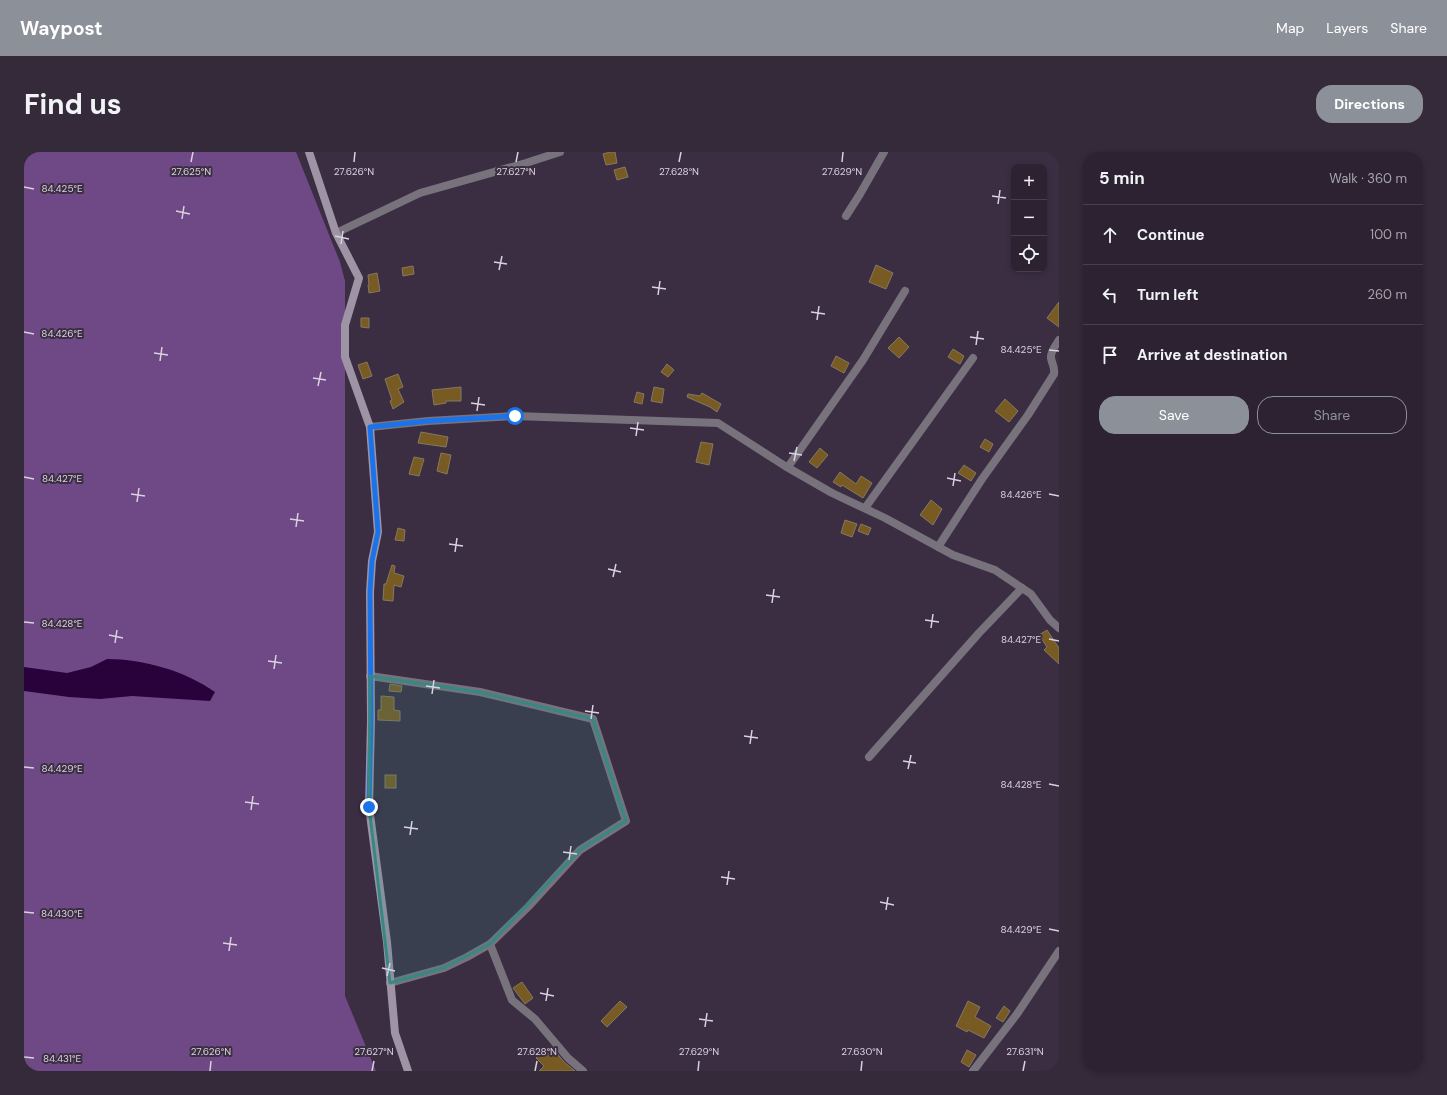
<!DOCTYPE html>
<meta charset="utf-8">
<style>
body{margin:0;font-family:"DM Sans",sans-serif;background:#342a3a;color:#f1f3f6}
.controls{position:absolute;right:12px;top:12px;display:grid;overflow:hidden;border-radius:8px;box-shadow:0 2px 6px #0003}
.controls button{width:36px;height:36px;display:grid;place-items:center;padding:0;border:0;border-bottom:1px solid #483f4d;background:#2c2232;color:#f1f3f6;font:20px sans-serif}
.stop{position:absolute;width:12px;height:12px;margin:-9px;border:3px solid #1a73e8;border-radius:50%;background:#fff}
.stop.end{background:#1a73e8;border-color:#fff;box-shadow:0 1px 4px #0008}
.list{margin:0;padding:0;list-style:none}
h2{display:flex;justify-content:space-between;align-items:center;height:52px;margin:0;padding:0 16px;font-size:17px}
h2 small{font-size:13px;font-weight:400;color:#a6a4ac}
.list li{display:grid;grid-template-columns:26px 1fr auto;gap:12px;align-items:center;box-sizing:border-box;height:60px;padding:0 16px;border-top:1px solid #483f4d}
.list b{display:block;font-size:15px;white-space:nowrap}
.list em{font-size:13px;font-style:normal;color:#a6a4ac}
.actions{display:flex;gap:8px;padding:12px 16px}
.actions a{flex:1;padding:9px 0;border:1px solid #8c9099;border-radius:16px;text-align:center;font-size:14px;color:#8c9099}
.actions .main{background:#8c9099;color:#fff}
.icon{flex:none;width:22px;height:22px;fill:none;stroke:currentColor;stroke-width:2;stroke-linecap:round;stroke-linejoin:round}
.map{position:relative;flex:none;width:1035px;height:919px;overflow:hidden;border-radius:16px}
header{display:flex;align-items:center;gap:24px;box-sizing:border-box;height:56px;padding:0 20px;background:#8c9099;color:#fff}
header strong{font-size:19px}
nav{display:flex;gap:22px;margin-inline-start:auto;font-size:14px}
.intro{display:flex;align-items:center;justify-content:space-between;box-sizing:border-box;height:96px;padding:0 24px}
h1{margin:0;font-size:28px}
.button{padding:10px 18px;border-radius:16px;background:#8c9099;color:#fff;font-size:14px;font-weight:700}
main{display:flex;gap:24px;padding:0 24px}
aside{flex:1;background:#2c2232;border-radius:16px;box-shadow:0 2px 6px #0003}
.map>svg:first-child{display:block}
.forest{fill:#6f4985}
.water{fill:#29023b}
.building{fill:#785b23;stroke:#867860}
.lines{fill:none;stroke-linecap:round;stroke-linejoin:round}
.minor{stroke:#78727d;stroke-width:8}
.secondary{stroke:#9e94a5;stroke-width:8}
.route{stroke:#1a73e8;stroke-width:5}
.marked{fill:#378884;fill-opacity:0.2;stroke:#378884;stroke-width:3;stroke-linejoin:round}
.ticks{fill:none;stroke:#d8d1de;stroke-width:1.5}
.ticks-label{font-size:10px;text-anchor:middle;fill:#d8d1de;stroke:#3b2e43;stroke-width:4;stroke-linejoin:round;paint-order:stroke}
</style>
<header>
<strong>Waypost</strong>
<nav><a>Map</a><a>Layers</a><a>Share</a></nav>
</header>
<div class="intro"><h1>Find us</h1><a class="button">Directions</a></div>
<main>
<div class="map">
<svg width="1035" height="919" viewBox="0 0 1035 919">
<rect width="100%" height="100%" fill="#3b2e43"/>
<polygon class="forest" points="0,0 272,0 316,110 321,129 321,844 352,919 0,919"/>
<path class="water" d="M83,507C120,507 161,519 191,540L186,549L108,544L76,547L45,545L0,539V515L43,521L67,515Z"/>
<g class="building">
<polygon points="586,0 591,0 593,11 582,13 579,2"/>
<polygon points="601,15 604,25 593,28 590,18"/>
<polygon points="852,113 869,121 862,137 845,130"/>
<polygon points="389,114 390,122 379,124 378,116"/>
<polygon points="353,121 356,139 345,141 344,133 345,133 344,123"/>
<polygon points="1035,150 1035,175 1023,166"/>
<polygon points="337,166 345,166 345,176 337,175"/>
<polygon points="875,185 885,195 875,206 864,196"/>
<polygon points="929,197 940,204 936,212 924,205"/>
<polygon points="812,204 825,211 820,221 807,214"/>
<polygon points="343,210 348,224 339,227 334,213"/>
<polygon points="643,212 650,218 644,225 637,220"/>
<polygon points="374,222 379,235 374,237 380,250 369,257 366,249 368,248 361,227"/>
<polygon points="437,235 437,249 422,249 422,251 410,253 408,238"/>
<polygon points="630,235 640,237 638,251 627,249"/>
<polygon points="613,240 620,242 618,252 610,250"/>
<polygon points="678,241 697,252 693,260 686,255 663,245 664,242 676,244"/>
<polygon points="981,247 994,259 985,270 971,259"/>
<polygon points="397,280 424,285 422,295 394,291"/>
<polygon points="961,287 969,292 965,300 956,295"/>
<polygon points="677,290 689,292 685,313 672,310"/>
<polygon points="796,296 804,303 793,316 785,310"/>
<polygon points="417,301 427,303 423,322 413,319"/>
<polygon points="390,305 400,307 395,324 385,322"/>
<polygon points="940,313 952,321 947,329 934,321"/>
<polygon points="816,320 832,332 837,324 848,331 839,346 818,333 817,335 809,330"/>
<polygon points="907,348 918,357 909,373 896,363"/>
<polygon points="821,368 833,372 828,385 817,381"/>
<polygon points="837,372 847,376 844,383 834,379"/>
<polygon points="374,376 381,378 380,389 371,388"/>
<polygon points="368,413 371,414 370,421 380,424 377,435 370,433 369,449 359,448 360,432 362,432"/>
<polygon points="1023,478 1035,496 1035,512 1020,498 1023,495 1015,483"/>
<polygon points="366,532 378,534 377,540 365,539"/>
<polygon points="357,544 370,545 370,558 376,559 376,569 354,568 354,558 357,558"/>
<rect x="361" y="623" width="11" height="13"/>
<polygon points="498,830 509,846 501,852 489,836"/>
<polygon points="596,849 603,855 583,875 577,869"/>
<polygon points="944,849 956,855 951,865 967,874 960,886 944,878 943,880 932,874"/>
<polygon points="980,854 986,859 979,870 972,866"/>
<polygon points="527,894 540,910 551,919 515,919 520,914 512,906"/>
<polygon points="943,898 952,903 945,915 937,910"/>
</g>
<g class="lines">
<g class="minor">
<polyline points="822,64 836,42 860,0"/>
<polyline points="312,81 396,41 502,11 536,0"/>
<polyline points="346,275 404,269 491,264 694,271 761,314 808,341 861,366 929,403 971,418 1007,442 1026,468 1035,476"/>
<polyline points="764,315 839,208 881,139"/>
<polyline points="841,356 949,206"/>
<path d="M914,395L958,327L1004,263L1030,222C1031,215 1028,212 1027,206C1026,200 1032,193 1035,188"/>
<polyline points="346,524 456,540 569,567 602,669 556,698 504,755 466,792"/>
<polyline points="845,605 955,481 998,436"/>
<polyline points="366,831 420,816 443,805 466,792 488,848 511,867 544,906 559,919"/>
<polyline points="949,919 993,862 1035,799"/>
</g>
<polyline class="secondary" points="285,0 312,81 335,126 321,173 321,205 346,275 354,380 348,409 346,440 347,568 345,655 363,790 371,881 384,919"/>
</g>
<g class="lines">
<polyline class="route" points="345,655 347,568 346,440 348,409 354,380 346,275 404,269 491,264"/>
</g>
<path class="marked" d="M346,524L456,540L569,567L602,669L556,698L466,792L420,816L366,831L345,655Z"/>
<path class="ticks" d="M167,10L169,0M330,10L331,0M492,10L494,0M655,10L657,0M818,10L819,0M0,35L10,37M968,44L982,46M974,52L976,38M152,59L166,62M158,67L160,54M311,84L325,87M317,92L319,79M470,110L483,112M475,118L478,104M628,135L642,137M634,143L636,129M787,160L801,162M793,168L795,154M0,180L10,182M946,185L960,187M952,193L954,179M1025,198L1035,199M130,201L144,203M136,209L138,195M289,226L302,228M294,234L297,220M447,251L461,253M453,259L455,245M606,276L620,278M612,284L614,270M765,301L778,303M770,309L773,295M0,325L10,327M923,326L937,329M929,334L931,321M107,342L121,344M1025,342L1035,344M113,350L115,336M266,367L280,369M272,375L274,361M425,392L439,394M431,400L433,386M584,417L597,420M589,425L592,412M742,443L756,445M748,451L750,437M901,468L915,470M0,470L10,471M907,476L909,462M85,483L99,486M1025,487L1035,489M91,491L93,478M244,509L258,511M250,517L252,503M402,534L416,536M408,542L410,528M561,559L575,561M567,567L569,553M720,584L734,586M726,592L728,578M879,609L892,611M0,615L10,616M884,617L887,603M1025,632L1035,634M221,650L235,652M227,658L229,644M380,675L394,677M386,683L388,669M539,700L553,702M545,708L547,694M697,725L711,727M703,733L705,719M856,750L870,753M862,758L864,745M0,760L10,761M1025,777L1035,779M199,791L213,793M205,799L207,785M358,816L371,819M363,824L366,811M516,841L530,844M522,849L524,836M675,867L689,869M681,875L683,861M0,905L10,906M186,919L187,909M348,919L350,909M511,919L513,909M674,919L675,909M837,919L838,909M999,919L1001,909"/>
<g class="ticks-label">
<text x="167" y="23">27.625°N</text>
<text x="330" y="23">27.626°N</text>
<text x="492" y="23">27.627°N</text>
<text x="655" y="23">27.628°N</text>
<text x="818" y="23">27.629°N</text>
<text x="38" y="40">84.425°E</text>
<text x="38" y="185">84.426°E</text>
<text x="997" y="201">84.425°E</text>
<text x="38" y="330">84.427°E</text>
<text x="997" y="346">84.426°E</text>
<text x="38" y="475">84.428°E</text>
<text x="997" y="491">84.427°E</text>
<text x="38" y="620">84.429°E</text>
<text x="997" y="636">84.428°E</text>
<text x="38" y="765">84.430°E</text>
<text x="997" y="781">84.429°E</text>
<text x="187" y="903">27.626°N</text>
<text x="350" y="903">27.627°N</text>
<text x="513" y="903">27.628°N</text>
<text x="675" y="903">27.629°N</text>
<text x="838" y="903">27.630°N</text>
<text x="1001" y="903">27.631°N</text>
<text x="38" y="910">84.431°E</text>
</g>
</svg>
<div class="controls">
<button>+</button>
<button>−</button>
<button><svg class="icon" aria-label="locate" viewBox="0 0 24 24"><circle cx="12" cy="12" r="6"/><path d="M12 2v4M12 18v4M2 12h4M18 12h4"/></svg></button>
</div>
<div class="stop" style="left:491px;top:264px"></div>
<div class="stop end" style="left:345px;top:655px"></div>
</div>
<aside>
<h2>5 min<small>Walk · 360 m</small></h2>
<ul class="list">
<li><svg class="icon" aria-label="ahead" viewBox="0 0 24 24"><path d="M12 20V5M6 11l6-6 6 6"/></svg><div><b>Continue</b></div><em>100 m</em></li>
<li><svg class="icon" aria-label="left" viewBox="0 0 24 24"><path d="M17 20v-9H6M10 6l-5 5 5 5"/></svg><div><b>Turn left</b></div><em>260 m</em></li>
<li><svg class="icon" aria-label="arrive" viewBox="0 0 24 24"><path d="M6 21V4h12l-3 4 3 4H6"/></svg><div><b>Arrive at destination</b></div></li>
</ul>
<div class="actions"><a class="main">Save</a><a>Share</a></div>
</aside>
</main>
